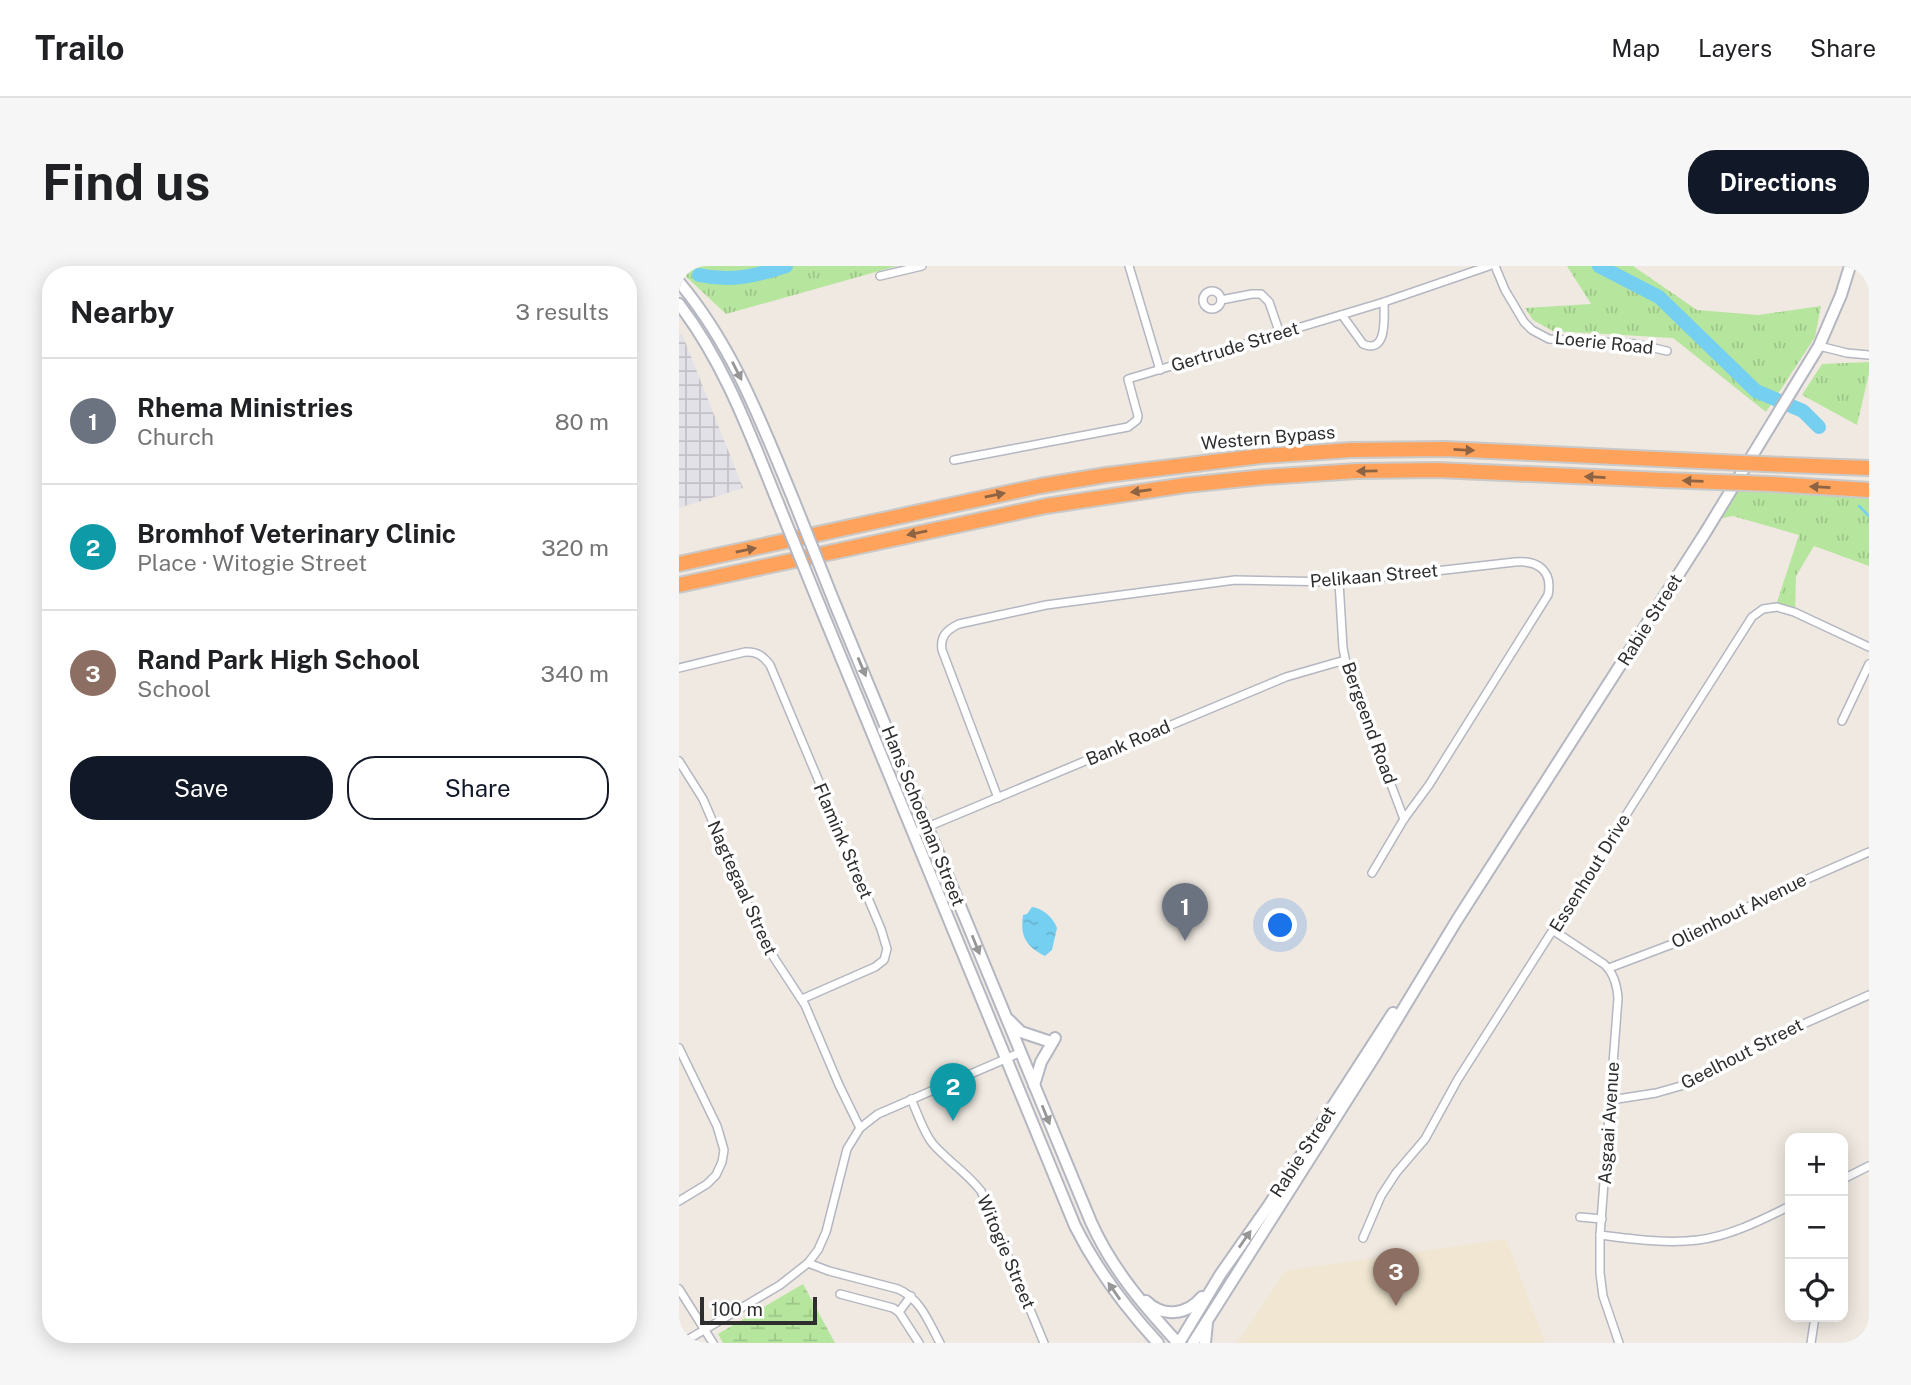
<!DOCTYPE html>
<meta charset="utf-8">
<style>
body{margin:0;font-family:"Public Sans",sans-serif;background:#f6f6f6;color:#202124}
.controls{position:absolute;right:21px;bottom:21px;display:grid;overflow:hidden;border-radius:14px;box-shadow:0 4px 18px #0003}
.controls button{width:63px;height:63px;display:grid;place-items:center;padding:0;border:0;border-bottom:2px solid #e0e0e0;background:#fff;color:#202124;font:35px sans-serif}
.scale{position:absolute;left:21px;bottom:18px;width:117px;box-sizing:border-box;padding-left:7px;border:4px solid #2e2e2e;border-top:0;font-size:19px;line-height:24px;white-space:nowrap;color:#2e2e2e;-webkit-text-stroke:5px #fff;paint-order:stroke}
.you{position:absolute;left:602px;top:660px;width:24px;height:24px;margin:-18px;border:5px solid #fff;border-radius:50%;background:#1a73e8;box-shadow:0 0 0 10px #1a73e833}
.badge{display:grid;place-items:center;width:46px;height:46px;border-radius:50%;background:#111827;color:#fff;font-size:23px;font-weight:700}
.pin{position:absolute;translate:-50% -58px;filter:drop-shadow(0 2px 4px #0008)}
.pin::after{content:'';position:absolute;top:37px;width:24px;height:21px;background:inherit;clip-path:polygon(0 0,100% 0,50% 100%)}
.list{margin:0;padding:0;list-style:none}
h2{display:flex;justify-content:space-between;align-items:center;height:91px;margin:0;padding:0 28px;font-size:30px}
h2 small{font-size:23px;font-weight:400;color:#757577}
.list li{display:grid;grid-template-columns:46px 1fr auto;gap:21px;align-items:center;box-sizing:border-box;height:126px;padding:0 28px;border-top:2px solid #e0e0e0}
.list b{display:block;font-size:26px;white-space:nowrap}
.list p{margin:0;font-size:23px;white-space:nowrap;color:#757577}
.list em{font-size:23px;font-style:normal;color:#757577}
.actions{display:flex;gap:14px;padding:21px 28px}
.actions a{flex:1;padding:16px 0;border:2px solid #111827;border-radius:28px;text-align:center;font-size:24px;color:#111827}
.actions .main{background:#111827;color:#fff}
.icon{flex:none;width:38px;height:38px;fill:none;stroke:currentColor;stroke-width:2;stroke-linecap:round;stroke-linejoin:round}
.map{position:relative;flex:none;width:1190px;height:1077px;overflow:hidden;border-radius:28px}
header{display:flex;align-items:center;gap:42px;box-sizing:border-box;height:98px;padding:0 35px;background:#fff;border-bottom:2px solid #e0e0e0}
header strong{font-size:33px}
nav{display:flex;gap:38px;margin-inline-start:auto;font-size:24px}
.intro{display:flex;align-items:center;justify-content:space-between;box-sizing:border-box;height:168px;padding:0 42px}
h1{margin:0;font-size:49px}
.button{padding:18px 32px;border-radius:28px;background:#111827;color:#fff;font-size:24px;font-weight:700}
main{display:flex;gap:42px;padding:0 42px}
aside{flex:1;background:#fff;border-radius:28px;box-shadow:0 4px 18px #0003}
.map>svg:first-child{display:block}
.industrial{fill:url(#industrial-grid)}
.education{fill:#f0e6d1}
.wetland{fill:url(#wetland-marsh)}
.park{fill:url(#park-tufts)}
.water{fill:url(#water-ripples)}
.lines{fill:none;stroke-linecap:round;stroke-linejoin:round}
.stream{stroke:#75cff0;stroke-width:2.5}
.river{stroke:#75cff0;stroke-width:14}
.street-casing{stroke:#b4b7c1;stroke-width:10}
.secondary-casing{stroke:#b4b7c1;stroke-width:14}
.highway-casing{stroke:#c9c9c9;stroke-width:18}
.street{stroke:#fff;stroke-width:7}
.secondary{stroke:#fff;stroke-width:10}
.highway{stroke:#ffa35c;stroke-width:14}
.secondary-bridge-casing{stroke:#b4b7c1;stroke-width:14;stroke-linecap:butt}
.highway-bridge-casing{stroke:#c9c9c9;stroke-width:18;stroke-linecap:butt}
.secondary-bridge{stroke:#fff;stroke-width:10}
.highway-bridge{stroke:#ffa35c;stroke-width:14}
.oneway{fill:#969696}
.oneway2{fill:#8c6343}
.labels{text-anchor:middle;stroke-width:7;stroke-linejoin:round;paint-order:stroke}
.street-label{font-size:18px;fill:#2e2e2e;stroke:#fff}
</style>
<header>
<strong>Trailo</strong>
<nav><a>Map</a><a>Layers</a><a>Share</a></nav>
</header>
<div class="intro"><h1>Find us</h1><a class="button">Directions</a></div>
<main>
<aside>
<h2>Nearby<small>3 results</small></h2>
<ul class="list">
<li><span class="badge" style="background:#6b7280">1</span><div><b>Rhema Ministries</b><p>Church</p></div><em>80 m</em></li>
<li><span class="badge" style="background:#0f9aa8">2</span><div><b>Bromhof Veterinary Clinic</b><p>Place · Witogie Street</p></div><em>320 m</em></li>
<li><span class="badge" style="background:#8d6e63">3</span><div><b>Rand Park High School</b><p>School</p></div><em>340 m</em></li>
</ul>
<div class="actions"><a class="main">Save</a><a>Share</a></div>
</aside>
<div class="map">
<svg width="1190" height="1077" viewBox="0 0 1190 1077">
<defs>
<pattern id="industrial-grid" width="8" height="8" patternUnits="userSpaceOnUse" patternTransform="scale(1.75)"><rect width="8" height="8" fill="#e3e1e8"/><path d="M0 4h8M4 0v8" fill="none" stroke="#c3c1c7"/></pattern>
<pattern id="wetland-marsh" width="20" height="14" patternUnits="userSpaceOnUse" patternTransform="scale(1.75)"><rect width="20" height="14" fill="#b6e59e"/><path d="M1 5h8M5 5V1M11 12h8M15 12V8" fill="none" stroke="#9dc588"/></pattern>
<pattern id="park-tufts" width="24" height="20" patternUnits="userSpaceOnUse" patternTransform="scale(1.75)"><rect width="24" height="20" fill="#b6e59e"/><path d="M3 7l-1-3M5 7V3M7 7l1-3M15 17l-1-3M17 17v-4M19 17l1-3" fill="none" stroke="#9dc588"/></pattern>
<pattern id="water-ripples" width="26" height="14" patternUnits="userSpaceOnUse" patternTransform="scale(1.75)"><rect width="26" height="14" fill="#75cff0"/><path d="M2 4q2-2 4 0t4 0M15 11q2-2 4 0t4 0" fill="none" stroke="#66b2ce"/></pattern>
</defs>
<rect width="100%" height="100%" fill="#efe9e1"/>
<polygon class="industrial" points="3,68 64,222 0,242 0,69"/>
<polygon class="education" points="827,973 866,1077 558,1077 606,1005"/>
<polygon class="wetland" points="124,1018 156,1077 44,1077 39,1068"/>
<g class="park">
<polygon points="0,0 218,0 47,48 0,4"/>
<polygon points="888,0 954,0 1018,44 1079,49 1142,40 1136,71 1087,146 994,72 874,65 854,54 846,42 912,38"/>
<polygon points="1190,96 1190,107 1178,159 1123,129 1143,98"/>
<polygon points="1050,222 1190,232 1190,300 1135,280 1117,310 1116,344 1097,339 1120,269 1054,250 1034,254"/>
</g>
<path class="water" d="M353,641C363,642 374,651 378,662L373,684L366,690C347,680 341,671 344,649L348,648Z"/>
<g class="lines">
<polyline class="stream" points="1180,240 1190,250"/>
<g class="river">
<polyline points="920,0 980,31 1077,125 1124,145 1140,161"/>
<path d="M20,9C52,16 77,10 107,0"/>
</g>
<g class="street-casing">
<g id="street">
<polyline points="450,0 481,104"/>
<polyline points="816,0 826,24 845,56 853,64 870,73 958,78 988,85"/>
<polyline points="201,10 243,0"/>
<circle cx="533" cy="34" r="9"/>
<polyline points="542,34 573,28 582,28 590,36 601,68"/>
<path d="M663,49L684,78C709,89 705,50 705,36"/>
<polyline points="1140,80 1168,87 1190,89"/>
<polyline points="275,194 449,161 458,154 459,150 449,113 705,36 810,0"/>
<polyline points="660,316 664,382 668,402 725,553"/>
<path d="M0,402L66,386C78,385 84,390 91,399L202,663L208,683L205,694L196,701L123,733"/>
<polyline points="1163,455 1190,398"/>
<polyline points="0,495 24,533 86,678 126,739 160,819 181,862"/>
<path d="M319,532L263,384C261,371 267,364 280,358L367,339L556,314L660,316L836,296C859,294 874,305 869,329L750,519L725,553L693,607"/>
<polyline points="234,567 607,411 666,394"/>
<path d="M875,665L925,698C935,707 938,719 939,732L921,969V1007L924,1030L940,1077"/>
<polyline points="930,702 1020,668 1085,632 1190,586"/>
<polyline points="0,782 38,860 45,884 43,896 37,909 28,918 0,935"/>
<path d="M232,833C239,848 244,866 254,878C269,895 288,907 302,925L365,1077"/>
<polyline points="932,834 977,827 1005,819 1095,771 1190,729"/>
<polyline points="1164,913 1190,900"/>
<polyline points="901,951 923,953"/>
<path d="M921,969C954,973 987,978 1019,974C1052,970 1082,954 1111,940"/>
<polyline points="684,972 702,930 717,907 746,873 779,813 1073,351 1084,343 1098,341 1115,346 1190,381"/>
<path d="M129,997L150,1005L219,1023C242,1033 250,1057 261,1077"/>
<polyline points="0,1023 34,1077"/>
<polyline points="161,1028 214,1042 220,1046 232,1030"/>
<polyline points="220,1046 240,1077"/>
<polyline points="3,1077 101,1019 129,997 139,984 147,966 168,883 181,862 199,848 340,787"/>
<polyline points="1132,1077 1136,1051"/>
</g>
</g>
<g class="secondary-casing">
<g id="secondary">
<path d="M0,16C54,80 83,158 115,235"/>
<path d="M0,38C46,98 71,168 99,237"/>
<path d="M140,338L396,960C418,1004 446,1041 479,1077"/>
<path d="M156,338L412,956C433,1003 465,1040 499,1077"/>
<polyline points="330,754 342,766 369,775"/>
<polyline points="355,819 362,796 376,772"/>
<path d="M467,1035C484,1052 508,1049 523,1031"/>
<polyline points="500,1077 541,1009 590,939 714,747"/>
<polyline points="514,1077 697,788 778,654 1026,267 1140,80 1162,29 1171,0"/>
<polyline points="526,1077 528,1057"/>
</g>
</g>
<g class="highway-casing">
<g id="highway">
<polyline points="1109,199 1190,202"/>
<polyline points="1093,218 1190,224"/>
<polyline points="0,298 361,220 427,209 582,190 672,184 766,183 999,194"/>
<polyline points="0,319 367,240 507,219 585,211 678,205 758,204 984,214"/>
</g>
</g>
<use href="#street" class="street"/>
<use href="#secondary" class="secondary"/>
<use href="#highway" class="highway"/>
<g class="secondary-bridge-casing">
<g id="secondary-bridge">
<polyline points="115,235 156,338"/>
<polyline points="99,237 140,338"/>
</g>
</g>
<g class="highway-bridge-casing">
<g id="highway-bridge">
<polyline points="999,194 1109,199"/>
<polyline points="984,214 1093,218"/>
</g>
</g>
<use href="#secondary-bridge" class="secondary-bridge"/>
<use href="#highway-bridge" class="highway-bridge"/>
</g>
<defs><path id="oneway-solid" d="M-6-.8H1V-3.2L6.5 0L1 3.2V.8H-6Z" transform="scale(1.75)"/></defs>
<g class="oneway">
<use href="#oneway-solid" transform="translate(58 105) rotate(63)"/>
<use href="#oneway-solid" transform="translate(183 401) rotate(67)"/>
<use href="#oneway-solid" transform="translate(297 679) rotate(68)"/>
<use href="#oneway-solid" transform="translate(367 849) rotate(68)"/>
<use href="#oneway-solid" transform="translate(566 973) rotate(-55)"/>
<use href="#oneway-solid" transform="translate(435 1025) rotate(-125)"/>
</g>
<g class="oneway2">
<use href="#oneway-solid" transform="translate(785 184) rotate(3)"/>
<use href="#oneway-solid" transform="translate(688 205) rotate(179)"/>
<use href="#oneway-solid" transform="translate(916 211) rotate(-177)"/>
<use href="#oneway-solid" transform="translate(1014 215) rotate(-178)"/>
<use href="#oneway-solid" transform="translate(1141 221) rotate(-177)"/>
<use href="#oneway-solid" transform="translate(462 225) rotate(172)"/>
<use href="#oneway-solid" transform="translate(316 229) rotate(-12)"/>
<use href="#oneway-solid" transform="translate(238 267) rotate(168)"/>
<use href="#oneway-solid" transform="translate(67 284) rotate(-12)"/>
</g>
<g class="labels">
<g class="street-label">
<text transform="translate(925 77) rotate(6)" y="6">Loerie Road</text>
<text transform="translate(556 81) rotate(-17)" y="6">Gertrude Street</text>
<text transform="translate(589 172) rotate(-5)" y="6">Western Bypass</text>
<text transform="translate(695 310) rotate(-5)" y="6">Pelikaan Street</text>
<text transform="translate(971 354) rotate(-58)" y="6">Rabie Street</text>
<text transform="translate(690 457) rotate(70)" y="6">Bergeend Road</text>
<text transform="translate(449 477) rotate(-23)" y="6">Bank Road</text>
<text transform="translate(244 550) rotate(68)" y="6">Hans Schoeman Street</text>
<text transform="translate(164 575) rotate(67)" y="6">Flamink Street</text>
<text transform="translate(911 607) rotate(-58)" y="6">Essenhout Drive</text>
<text transform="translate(63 622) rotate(66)" y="6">Nagtegaal Street</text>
<text transform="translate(1060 645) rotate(-26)" y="6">Olienhout Avenue</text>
<text transform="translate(1063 788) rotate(-27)" y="6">Geelhout Street</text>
<text transform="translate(930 857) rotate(-86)" y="6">Asgaai Avenue</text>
<text transform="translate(624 886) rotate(-57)" y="6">Rabie Street</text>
<text transform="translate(327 986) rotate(67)" y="6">Witogie Street</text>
</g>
</g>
</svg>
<div class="controls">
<button>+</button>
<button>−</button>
<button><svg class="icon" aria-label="locate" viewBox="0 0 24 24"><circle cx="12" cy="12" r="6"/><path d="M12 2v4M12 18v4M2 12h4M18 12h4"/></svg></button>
</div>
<div class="scale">100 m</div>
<div class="you"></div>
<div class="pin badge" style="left:506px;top:675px;background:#6b7280">1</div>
<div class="pin badge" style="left:274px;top:855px;background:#0f9aa8">2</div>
<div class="pin badge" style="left:717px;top:1040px;background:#8d6e63">3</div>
</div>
</main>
